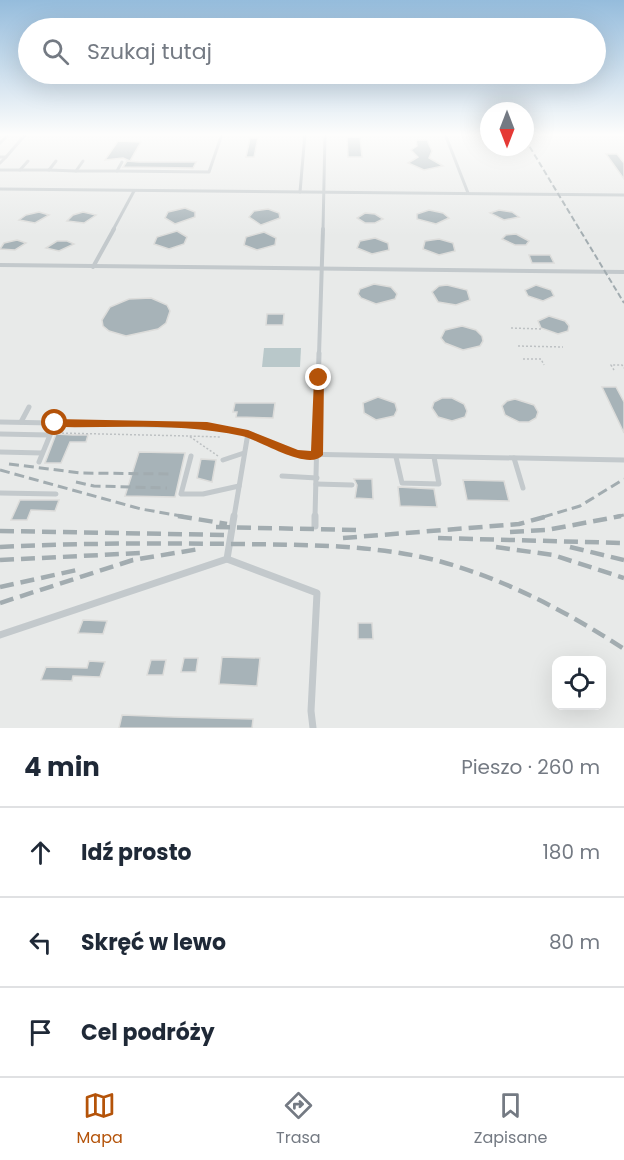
<!DOCTYPE html>
<html lang="pl">
<meta charset="utf-8">
<style>
body{margin:0;font-family:Poppins,sans-serif;background:#f2f2f3;color:#1f2937}
.controls{position:absolute;right:18px;bottom:18px;display:grid;overflow:hidden;border-radius:12px;box-shadow:0 6px 24px #0002}
.controls button{width:54px;height:54px;display:grid;place-items:center;padding:0;border:0;border-bottom:2px solid #e0e1e3;background:#fff;color:#1f2937;font:30px sans-serif}
.compass{position:absolute;left:480px;top:102px;width:54px;height:54px;border-radius:50%;background:#fff;box-shadow:0 6px 24px #0002;rotate:180deg}
.stop{position:absolute;width:18px;height:18px;margin:-14px;border:4px solid #b45309;border-radius:50%;background:#fff}
.stop.end{background:#b45309;border-color:#fff;box-shadow:0 2px 6px #0008}
.list{margin:0;padding:0;list-style:none}
h2{display:flex;justify-content:space-between;align-items:center;height:78px;margin:0;padding:0 24px;font-size:26px}
h2 small{font-size:20px;font-weight:400;color:#747a83}
.list li{display:grid;grid-template-columns:39px 1fr auto;gap:18px;align-items:center;box-sizing:border-box;height:90px;padding:0 24px;border-top:2px solid #e0e1e3}
.list b{display:block;font-size:22px;white-space:nowrap}
.list em{font-size:20px;font-style:normal;color:#747a83}
.icon{flex:none;width:33px;height:33px;fill:none;stroke:currentColor;stroke-width:2;stroke-linecap:round;stroke-linejoin:round}
.map{position:relative;flex:none;width:624px;height:728px;overflow:hidden}
.search{position:absolute;background:#fff;box-shadow:0 6px 24px #0002;left:18px;right:18px;top:18px;height:66px;display:flex;align-items:center;gap:15px;box-sizing:border-box;padding:0 21px;border-radius:33px;color:#747a83;font-size:22px}
.sheet{height:348px;background:#fff}
nav{display:flex;justify-content:space-around;align-items:center;box-sizing:border-box;height:84px;border-top:2px solid #e0e1e3;background:#fff;font-size:16px;color:#747a83}
nav a{display:grid;justify-items:center;gap:3px}
nav .on{color:#b45309}
.map>svg:first-child{display:block}
.built{fill:#e8eae9;fill-rule:evenodd}
.water{fill:#b9c8ca}
.building{fill:#a7b3b8;stroke:#dcdcda;stroke-width:1.5}
.lines{fill:none;stroke-linecap:round;stroke-linejoin:round}
.path{stroke:#bdc1c3;stroke-width:1.5;stroke-dasharray:2 2;stroke-linecap:butt}
.service-far3{stroke:#c3c9cc;stroke-width:3}
.service-far2{stroke:#c3c9cc;stroke-width:4}
.service-far1{stroke:#c3c9cc;stroke-width:5}
.service{stroke:#c3c9cc;stroke-width:7}
.rail-far2{stroke:#a2acb0;stroke-width:2;stroke-dasharray:6 3;stroke-linecap:butt}
.rail-far1{stroke:#a2acb0;stroke-width:3;stroke-dasharray:10 5;stroke-linecap:butt}
.rail{stroke:#a2acb0;stroke-width:4.5;stroke-dasharray:14 7;stroke-linecap:butt}
.route{fill:#b45309}
</style>
<div class="map">
<svg width="624" height="728" viewBox="0 0 624 728">
<rect width="100%" height="100%" fill="#fafaf8"/>
<path class="built" d="M0,134H489V147H525V134H624V728H0ZM556,660H602V706H556Z"/>
<polygon class="water" points="264,348 301,348 300,367 262,367"/>
<g class="building">
<polygon points="347,137 360,137 362,157 348,157"/>
<polygon points="250,138 258,138 254,157 246,157"/>
<polygon points="416,140 427,140 432,151 429,158 443,166 424,170 408,163 418,157 411,150 417,146"/>
<polygon points="118,141 141,142 130,161 123,158 105,160"/>
<polygon points="606,154 617,154 624,163 624,179"/>
<polygon points="127,161 139,162 196,162 193,168 123,167"/>
<polygon points="185,208 195,212 195,217 175,224 165,218 168,212"/>
<polygon points="268,209 279,213 280,218 261,225 249,217 254,211"/>
<polygon points="429,210 443,213 449,218 436,224 417,219 417,214"/>
<polygon points="499,210 512,212 519,217 504,220 490,213"/>
<polygon points="39,212 49,215 35,223 19,220 26,215"/>
<polygon points="83,212 96,215 84,223 67,221 73,215"/>
<polygon points="365,213 375,214 383,219 375,223 365,223 357,218"/>
<polygon points="177,231 187,237 184,244 169,249 154,244 157,237"/>
<polygon points="264,232 276,238 275,245 257,250 244,245 246,237"/>
<polygon points="516,234 529,241 526,245 515,245 502,239 506,235"/>
<polygon points="375,238 388,243 389,250 372,254 357,248 360,241"/>
<polygon points="439,239 453,243 455,251 439,255 423,249 425,241"/>
<polygon points="17,240 26,243 15,250 0,249 4,243"/>
<polygon points="57,241 67,241 74,244 59,251 46,248"/>
<polygon points="529,255 550,255 554,263 532,263"/>
<polygon points="374,284 391,287 397,294 395,299 376,304 361,298 358,294 360,289"/>
<polygon points="447,285 467,290 470,300 456,305 438,302 432,292 439,286"/>
<polygon points="536,285 551,290 554,296 543,301 528,296 525,290"/>
<polygon points="151,298 167,305 170,311 166,323 158,329 126,336 109,331 103,326 102,320 110,307 129,299"/>
<polygon points="267,314 284,314 283,325 266,325"/>
<polygon points="549,316 565,321 569,326 568,331 558,334 541,328 538,321"/>
<polygon points="462,326 476,330 482,336 483,341 480,346 463,350 445,343 441,338 445,330"/>
<polygon points="602,387 616,387 624,402 624,433"/>
<polygon points="378,397 395,403 397,410 394,416 376,420 364,413 363,403"/>
<polygon points="442,398 452,398 464,404 467,411 465,417 452,421 438,417 432,408 434,402"/>
<polygon points="515,399 534,405 538,412 536,418 529,422 519,422 505,415 502,406 507,401"/>
<polygon points="235,403 275,403 273,418 236,417 237,412 233,412"/>
<polygon points="56,434 73,435 88,435 86,442 70,442 61,463 45,463"/>
<polygon points="139,452 185,453 175,497 125,496"/>
<polygon points="201,459 216,460 212,482 197,478"/>
<polygon points="354,479 372,479 373,499 355,498 357,485"/>
<polygon points="463,480 504,481 509,501 467,500"/>
<polygon points="398,487 434,489 437,507 400,506"/>
<polygon points="20,500 59,500 55,511 31,510 27,520 11,520"/>
<polygon points="83,620 107,621 103,634 78,633"/>
<polygon points="358,623 372,623 373,639 358,639"/>
<polygon points="222,657 260,658 257,686 219,684"/>
<polygon points="184,658 198,658 196,672 181,672"/>
<polygon points="151,660 166,660 163,675 147,675"/>
<polygon points="89,661 105,662 100,677 73,676 72,681 41,680 46,667 87,668"/>
<polygon points="122,715 173,717 253,719 252,728 119,728"/>
</g>
<g class="lines">
<g class="path">
<polyline points="511,328 541,329"/>
<polyline points="518,346 563,347"/>
<polyline points="523,359 541,359 544,365"/>
<polyline points="614,370 611,365 622,365 624,368"/>
<polyline points="58,433 189,436"/>
<polyline points="218,456 189,436 221,437"/>
</g>
<g class="service-far3">
<polyline points="445,134 468,193"/>
<polyline points="0,143 9,134"/>
<polyline points="0,157 6,157 26,134"/>
<polyline points="0,163 6,157"/>
<polyline points="0,170 20,170 28,161"/>
<polyline points="20,170 49,170 56,161"/>
<polyline points="49,170 76,171 83,161"/>
<polyline points="76,171 117,171 122,162"/>
<polyline points="117,171 209,172 222,134"/>
<polyline points="0,189 624,195"/>
<polyline points="300,192 305,134"/>
<polyline points="113,230 134,191"/>
<polyline points="323,230 325,134"/>
</g>
<g class="service-far2">
<polyline points="0,265 624,272"/>
<polyline points="93,267 114,229"/>
<polyline points="319,355 323,229"/>
</g>
<g class="service-far1">
<polyline points="0,422 207,426 248,433 297,454 624,460"/>
<polyline points="21,422 29,407"/>
<polyline points="0,434 49,435"/>
<polyline points="0,452 42,453"/>
<polyline points="191,456 181,494 203,494 239,486"/>
<polyline points="396,457 402,483 439,484 434,457"/>
<polyline points="514,458 523,488"/>
<polyline points="223,460 244,453"/>
<polyline points="39,462 55,423"/>
<polyline points="282,476 317,478"/>
<polyline points="316,484 352,485"/>
<polyline points="0,493 56,494"/>
<polyline points="234,517 248,433"/>
<polyline points="315,517 319,353"/>
</g>
<g class="service">
<polyline points="315,526 315,516"/>
<polyline points="227,559 317,593 311,711 313,728"/>
<polyline points="0,635 227,559 234,516"/>
</g>
<polyline class="rail-far2" points="525,139 624,303"/>
<g class="rail-far1">
<polyline points="9,464 81,473 170,474"/>
<polyline points="0,470 141,509 187,517"/>
<polyline points="76,482 94,486 167,488"/>
<polyline points="543,517 580,506 624,479"/>
<polyline points="614,517 624,515"/>
</g>
<g class="rail">
<polyline points="178,516 227,524"/>
<polyline points="216,527 357,530"/>
<polyline points="0,531 228,535"/>
<polyline points="510,532 547,530 621,516"/>
<polyline points="343,538 519,524 548,516"/>
<polyline points="438,538 624,543"/>
<path d="M0,547C79,543 158,543 237,544C304,545 369,544 435,560C503,578 566,611 624,649"/>
<polyline points="496,547 553,555 624,578"/>
<polyline points="570,547 624,560"/>
<polyline points="0,560 141,553"/>
<polyline points="0,587 77,570"/>
<polyline points="0,603 133,560 199,549"/>
</g>
</g>
<linearGradient id="sky" x2="0" y2="1"><stop stop-color="#95bcdc"/><stop offset="0.57" stop-color="#fdfdfc"/><stop offset="1" stop-color="#fdfdfc" stop-opacity="0"/></linearGradient>
<rect width="624" height="236" fill="url(#sky)"/>
<path class="route" d="M319,375L324,378L323,455C308,472 260,440 242,436C181,423 117,428 55,427L49,423L55,419L207,422L248,430L298,450L311,451L314,378Z"/>
</svg>
<div class="controls">
<button><svg class="icon" aria-label="locate" viewBox="0 0 24 24"><circle cx="12" cy="12" r="6"/><path d="M12 2v4M12 18v4M2 12h4M18 12h4"/></svg></button>
</div>
<svg class="compass" viewBox="-18 -18 36 36"><path d="M0-13l5 13h-10z" fill="#e53935"/><path d="M0 13l5-13h-10z" fill="#747a83"/></svg>
<div class="stop" style="left:55px;top:423px"></div>
<div class="stop end" style="left:319px;top:378px"></div>
<div class="search"><svg class="icon" aria-label="search" viewBox="0 0 24 24"><circle cx="10" cy="10" r="6"/><path d="M15 15l6 6"/></svg>Szukaj tutaj</div>
</div>
<section class="sheet">
<h2>4 min<small>Pieszo · 260 m</small></h2>
<ul class="list">
<li><svg class="icon" aria-label="ahead" viewBox="0 0 24 24"><path d="M12 20V5M6 11l6-6 6 6"/></svg><div><b>Idź prosto</b></div><em>180 m</em></li>
<li><svg class="icon" aria-label="left" viewBox="0 0 24 24"><path d="M17 20v-9H6M10 6l-5 5 5 5"/></svg><div><b>Skręć w lewo</b></div><em>80 m</em></li>
<li><svg class="icon" aria-label="arrive" viewBox="0 0 24 24"><path d="M6 21V4h12l-3 4 3 4H6"/></svg><div><b>Cel podróży</b></div></li>
</ul>
</section>
<nav>
<a class="on"><svg class="icon" aria-label="map" viewBox="0 0 24 24"><path d="M3 6l6-2 6 2 6-2v14l-6 2-6-2-6 2zM9 4v14M15 6v14"/></svg>Mapa</a>
<a><svg class="icon" aria-label="directions" viewBox="0 0 24 24"><path d="M12 3l9 9-9 9-9-9zM9 14v-3h6M13 9l2 2-2 2"/></svg>Trasa</a>
<a><svg class="icon" aria-label="saved" viewBox="0 0 24 24"><path d="M7 4h10v16l-5-4-5 4z"/></svg>Zapisane</a>
</nav>
